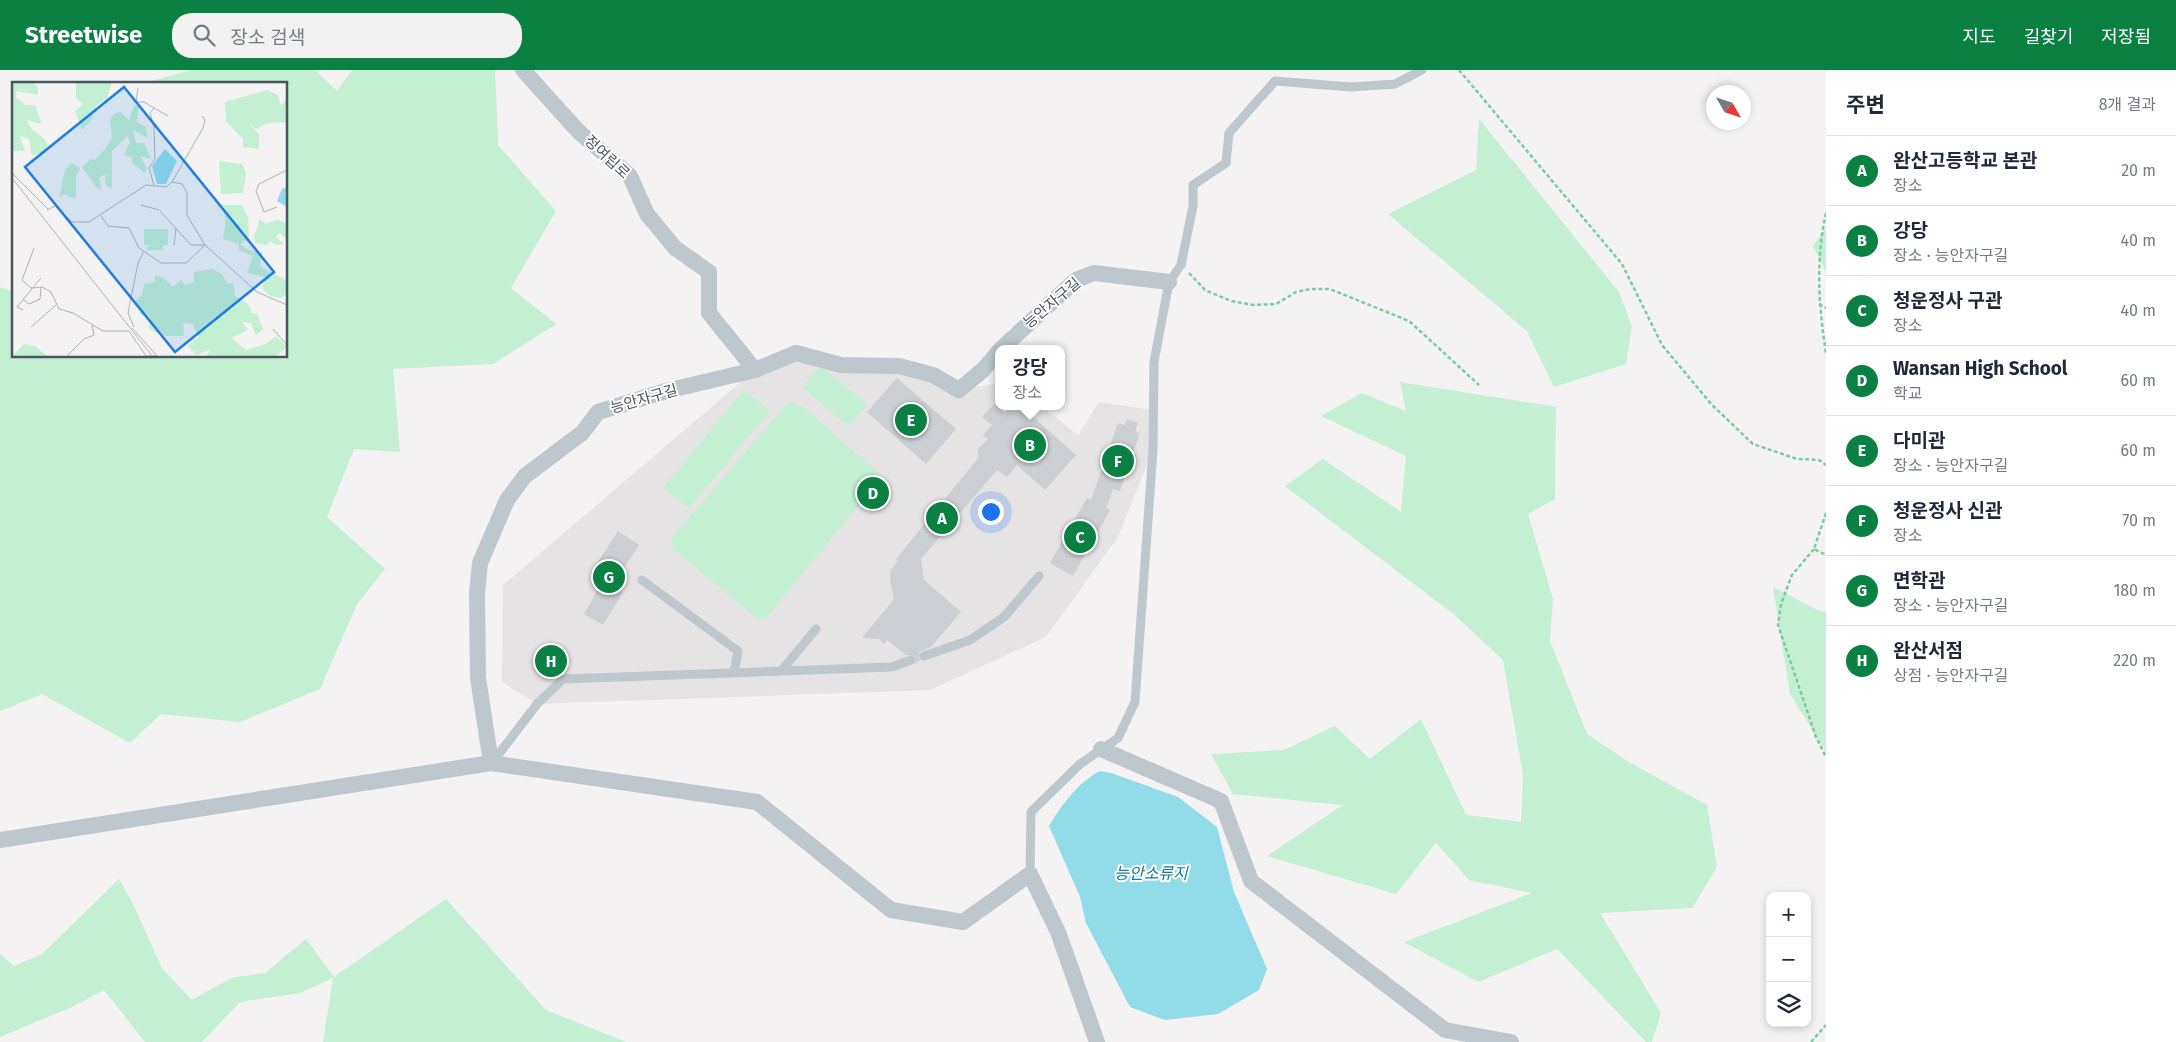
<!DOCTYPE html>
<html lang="ko">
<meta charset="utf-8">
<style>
body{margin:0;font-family:"Fira Sans","Noto Sans KR",sans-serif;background:#f2f2f3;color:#1f2937}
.controls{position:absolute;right:15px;bottom:15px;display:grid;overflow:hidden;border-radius:10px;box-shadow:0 2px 8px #0003}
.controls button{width:45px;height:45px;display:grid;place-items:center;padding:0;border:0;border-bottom:1px solid #e0e1e3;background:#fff;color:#1f2937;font:25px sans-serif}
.compass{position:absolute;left:1706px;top:15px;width:45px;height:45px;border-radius:50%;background:#fff;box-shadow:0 2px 8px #0003;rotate:129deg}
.you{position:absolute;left:990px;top:441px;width:18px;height:18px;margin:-12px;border:4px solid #fff;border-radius:50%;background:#1a73e8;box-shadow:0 0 0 8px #1a73e833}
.badge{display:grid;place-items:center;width:32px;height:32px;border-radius:50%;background:#0b8043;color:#fff;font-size:16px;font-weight:700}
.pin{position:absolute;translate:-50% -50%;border:2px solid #fff;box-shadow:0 1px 5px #0006}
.popup{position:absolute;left:995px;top:275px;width:70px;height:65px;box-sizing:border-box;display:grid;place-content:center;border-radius:10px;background:#fff;filter:drop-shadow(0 1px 4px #0005);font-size:16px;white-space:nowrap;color:#747a83}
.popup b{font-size:19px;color:#1f2937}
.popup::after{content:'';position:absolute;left:50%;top:100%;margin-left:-10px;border:10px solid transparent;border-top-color:#fff}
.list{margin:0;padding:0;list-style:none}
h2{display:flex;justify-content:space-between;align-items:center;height:65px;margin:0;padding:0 20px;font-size:21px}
h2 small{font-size:16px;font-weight:400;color:#747a83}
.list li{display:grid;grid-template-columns:32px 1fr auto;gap:15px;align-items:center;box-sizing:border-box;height:70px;padding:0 20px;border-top:1px solid #e0e1e3}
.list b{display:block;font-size:19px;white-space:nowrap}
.list p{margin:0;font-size:16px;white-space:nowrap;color:#747a83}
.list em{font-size:16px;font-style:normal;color:#747a83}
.icon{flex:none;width:28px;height:28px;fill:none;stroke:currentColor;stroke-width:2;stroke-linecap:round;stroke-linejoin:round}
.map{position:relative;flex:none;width:1826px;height:972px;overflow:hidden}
header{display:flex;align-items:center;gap:30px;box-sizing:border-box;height:70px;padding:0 25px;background:#0b8043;color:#fff}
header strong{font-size:24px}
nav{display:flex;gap:28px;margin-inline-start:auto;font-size:18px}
.search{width:350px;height:45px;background:#f2f2f3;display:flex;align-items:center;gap:12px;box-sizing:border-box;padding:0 18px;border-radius:20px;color:#747a83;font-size:19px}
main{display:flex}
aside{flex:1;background:#fff}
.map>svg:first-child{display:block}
.education{fill:#e5e3e4}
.green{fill:#c3efd2}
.water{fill:#92dcea}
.building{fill:#cccfd4}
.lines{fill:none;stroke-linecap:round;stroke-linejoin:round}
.path{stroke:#7ccca1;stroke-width:2.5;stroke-dasharray:4 2.5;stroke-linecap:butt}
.service{stroke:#bec7ce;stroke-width:9}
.minor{stroke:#bec7ce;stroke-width:16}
.labels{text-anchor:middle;stroke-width:4;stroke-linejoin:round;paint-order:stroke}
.street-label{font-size:15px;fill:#4a565f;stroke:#fff}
.water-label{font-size:16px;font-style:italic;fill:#117f94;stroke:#fff}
.inset-road{fill:none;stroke:#b0b4b7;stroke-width:1}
.view{fill:#207de0;fill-opacity:0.15;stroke:#207de0;stroke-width:2.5}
.inset-edge{fill:none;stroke:#4a565f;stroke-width:2.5}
</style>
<header>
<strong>Streetwise</strong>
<div class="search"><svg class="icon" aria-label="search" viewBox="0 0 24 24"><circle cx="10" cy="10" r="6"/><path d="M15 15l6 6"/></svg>장소 검색</div>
<nav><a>지도</a><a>길찾기</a><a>저장됨</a></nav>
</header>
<main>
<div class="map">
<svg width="1826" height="972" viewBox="0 0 1826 972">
<rect width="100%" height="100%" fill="#f4f2f2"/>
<polygon class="education" points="804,285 881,296 959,320 999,313 999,336 1041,336 1078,365 1099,332 1152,340 1153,380 1118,467 1046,567 930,620 537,634 502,612 503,515 755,300"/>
<g class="green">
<polygon points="191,0 315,0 337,21 352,0 495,0 498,75 556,141 511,218 556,254 493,294 393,299 400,382 354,379 327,447 385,499 357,534 320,619 240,652 161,644 130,673 42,624 0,641 0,217 14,222 14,286 286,286 286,14 149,14 151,11"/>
<polygon points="1479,49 1619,222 1632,256 1626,294 1554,317 1527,261 1388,144 1476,100"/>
<polygon points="1826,158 1826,202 1813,176"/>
<polygon points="821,296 867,335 848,356 803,317"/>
<polygon points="1400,312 1556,337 1555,429 1528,444 1553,529 1550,571 1587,664 1627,691 1707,735 1717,797 1692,838 1600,843 1661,943 1652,972 1646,972 1557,879 1478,912 1404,872 1532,823 1469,810 1436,773 1396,824 1267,786 1343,735 1233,724 1211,684 1284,680 1335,656 1370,689 1421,649 1466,745 1521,752 1523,705 1503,590 1456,546 1285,416 1323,389 1401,442 1406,386 1321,346 1362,323 1406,341"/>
<polygon points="744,320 770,341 689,438 664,417"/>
<polygon points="791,332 803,337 879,403 880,409 766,548 758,549 675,480 670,470 786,335"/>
<polygon points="1773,517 1817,540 1826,542 1826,682 1790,624"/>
<polygon points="119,809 133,834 162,898 192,930 231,908 265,903 306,869 334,907 446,829 546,940 626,972 323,972 333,908 300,923 240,932 202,972 145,972 104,920 74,936 0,967 0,884 14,896 42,884"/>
</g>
<path class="water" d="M1100,701L1111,703L1178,727L1217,757L1234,822L1267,899L1259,920L1218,944L1165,950L1130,937L1086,853L1080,827L1049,756C1062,735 1077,713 1100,701Z"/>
<g class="building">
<polygon points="897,308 956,359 926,394 867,342"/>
<polygon points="994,334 1005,343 1011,336 1021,336 1076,385 1045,420 1017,395 1007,407 997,400 921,489 924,510 961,542 931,577 919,582 920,590 916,594 915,586 906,585 887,570 884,574 879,569 862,568 894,529 890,510 891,500 898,491 896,489 979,387 977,380 988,369 983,365 992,355 982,347"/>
<polygon points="1127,349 1138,353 1135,362 1140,363 1120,421 1113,419 1106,438 1110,440 1073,506 1050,493 1087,428 1091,430 1118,353 1125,355"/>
<polygon points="618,461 639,475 620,504 622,524 603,555 584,544 603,511 591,503"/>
</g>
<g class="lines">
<g class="path">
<polyline points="1459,0 1622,194 1662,275 1712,335 1753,374 1797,389 1819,390 1826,395"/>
<path d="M1826,143C1815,192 1819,236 1826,284"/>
<polyline points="1189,203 1205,220 1231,231 1254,235 1276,234 1296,222 1311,219 1330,219 1409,251 1479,315"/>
<polyline points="1819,234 1826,238"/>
<polyline points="1826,443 1814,479 1826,485"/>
<polyline points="1814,479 1792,505 1781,534 1778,555 1816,667 1826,687"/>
<polyline points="1811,972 1826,955"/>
</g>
<g class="service">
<polyline points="642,510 738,581 734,602"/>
<polyline points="924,586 970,570 1004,547 1039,506"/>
<polyline points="782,600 816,559"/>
<polyline points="492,693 537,634 563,609 892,597 911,590"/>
<polyline points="1030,804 1031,742 1080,694 1118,668 1135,632 1153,380 1154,292 1169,212 1181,195 1193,136 1193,115 1226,93 1229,63 1275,11 1351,17 1395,14 1422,0"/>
</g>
<g class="minor">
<polyline points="523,0 578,61 630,106 647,144 675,178 709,202 709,243 755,300"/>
<polyline points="1001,279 1076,210 1094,203 1169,212"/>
<polyline points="1101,679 1221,731 1251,811 1445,960 1511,972"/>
<polyline points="491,693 478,608 477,523 480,493 507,430 525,406 582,363 598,342 666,321 755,300 796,283 841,295 899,296 933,305 959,320 984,299 999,281"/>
<polyline points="0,770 491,693 757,732 891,840 963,852 1030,804 1058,862 1097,972"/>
</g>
</g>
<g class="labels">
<g class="street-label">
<text transform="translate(607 87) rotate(43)" y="5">정여립로</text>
<text transform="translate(1052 233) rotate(-40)" y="5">능안자구길</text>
<text transform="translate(644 329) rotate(-16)" y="5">능안자구길</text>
</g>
<g class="water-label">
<text x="1151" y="809">능안소류지</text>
</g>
</g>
<g transform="translate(12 12)">
<rect width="275" height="275" fill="#f4f2f2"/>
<path d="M0,0H20L26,5V13L5,9L4,16L14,23H23L30,42L15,38L20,48L33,57L36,64L32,72L20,73L17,57L8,54L13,69H0ZM64,0H100L95,17L84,23L80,37L70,48L63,29L71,22L64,16ZM255,8L266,13L269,24L275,16V40L255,41L245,47L237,42L247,52V67L231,65V57L214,39L213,20ZM127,23L125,40L134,45L136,56L121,48L124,61H132L139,77L128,74L135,86L133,91L120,81V75L112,73L118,60L115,54L100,69V106L94,104L93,92L87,96L90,108L84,105L70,85L79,77L83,78L94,66L100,55L98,37L103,31L109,30L117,38L122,24ZM207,79L230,82L234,91L231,111L209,112ZM60,81L68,86L64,94V117L52,112L47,116L53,88ZM209,123H230L236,135L237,156L228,162L238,169L251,170L248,184L274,198L275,211L269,216L258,214L250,206L253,195L235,191L241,174L226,168L227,162L211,157L214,137ZM248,137L254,142L265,138L274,141L275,158L268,151L264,155L272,162L264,163L258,159L255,163L243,161L242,154ZM132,147H156V163H151V168H135V164H148L132,163ZM200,187L210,192L215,201H221L223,214L236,222L240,231L245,232L251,247L244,253L239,241L230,240L236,248L219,256L234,268L254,262L264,254L275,265L262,275H194L199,267L184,273L176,264L186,255L181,242L171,241L172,254H152L137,247L138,234H130L122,220L130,213L132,202L143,200V193L152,196L161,205L169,198L173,203L182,200V190ZM12,262L23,264L36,275H0Z" fill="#c3efd2"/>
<path d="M153,67L165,79L154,102H145L140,84ZM275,105V125L265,119L270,107Z" fill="#92dcea"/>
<path class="inset-road" d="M126,6L124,20H132L142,26M190,34L193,38L191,46L160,100L170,102L175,111V133L193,163L245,210L275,223M0,91L36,127M0,96L141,275M142,103L137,86L143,77L142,45L138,31L142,26L156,34M129,123L147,128M265,125L252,130L244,109L247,102L275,88M35,128L43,124L60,140H77L134,103L154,105L160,100M148,129L179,163H193M89,134L96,144L117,146L127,166L149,181H174L193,163M162,163L164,146M22,166L10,198L19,206L30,205L39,210L47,227L61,231L91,249H117L134,274H145M11,217L17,222L28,217L29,205M11,228L5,225L29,196M19,245L44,223M122,245L116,231L126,181L132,169M120,246L146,275M261,247L275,263M54,275L72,257L82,253L80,243"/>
<path class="view" d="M112,5L262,190L163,270L13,85Z"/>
<rect width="275" height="275" class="inset-edge"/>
</g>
</svg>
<div class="controls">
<button>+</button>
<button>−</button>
<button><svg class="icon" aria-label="layers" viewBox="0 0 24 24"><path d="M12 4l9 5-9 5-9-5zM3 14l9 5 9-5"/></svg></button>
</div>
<svg class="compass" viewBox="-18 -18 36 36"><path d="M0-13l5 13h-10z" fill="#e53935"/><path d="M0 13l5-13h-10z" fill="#747a83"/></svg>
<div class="you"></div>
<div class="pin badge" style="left:942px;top:448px">A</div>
<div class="pin badge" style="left:1030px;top:375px">B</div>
<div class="popup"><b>강당</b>장소</div>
<div class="pin badge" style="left:1080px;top:467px">C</div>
<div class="pin badge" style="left:873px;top:423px">D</div>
<div class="pin badge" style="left:911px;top:350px">E</div>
<div class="pin badge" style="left:1118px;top:391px">F</div>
<div class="pin badge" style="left:609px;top:507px">G</div>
<div class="pin badge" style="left:551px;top:591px">H</div>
</div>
<aside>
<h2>주변<small>8개 결과</small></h2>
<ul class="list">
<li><span class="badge">A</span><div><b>완산고등학교 본관</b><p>장소</p></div><em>20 m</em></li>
<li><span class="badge">B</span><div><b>강당</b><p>장소 · 능안자구길</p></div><em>40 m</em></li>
<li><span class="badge">C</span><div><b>청운정사 구관</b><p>장소</p></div><em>40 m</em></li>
<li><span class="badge">D</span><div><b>Wansan High School</b><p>학교</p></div><em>60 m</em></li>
<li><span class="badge">E</span><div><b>다미관</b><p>장소 · 능안자구길</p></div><em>60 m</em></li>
<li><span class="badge">F</span><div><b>청운정사 신관</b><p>장소</p></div><em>70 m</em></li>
<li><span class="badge">G</span><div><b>면학관</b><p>장소 · 능안자구길</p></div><em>180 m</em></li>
<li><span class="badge">H</span><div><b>완산서점</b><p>상점 · 능안자구길</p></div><em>220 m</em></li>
</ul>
</aside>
</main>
